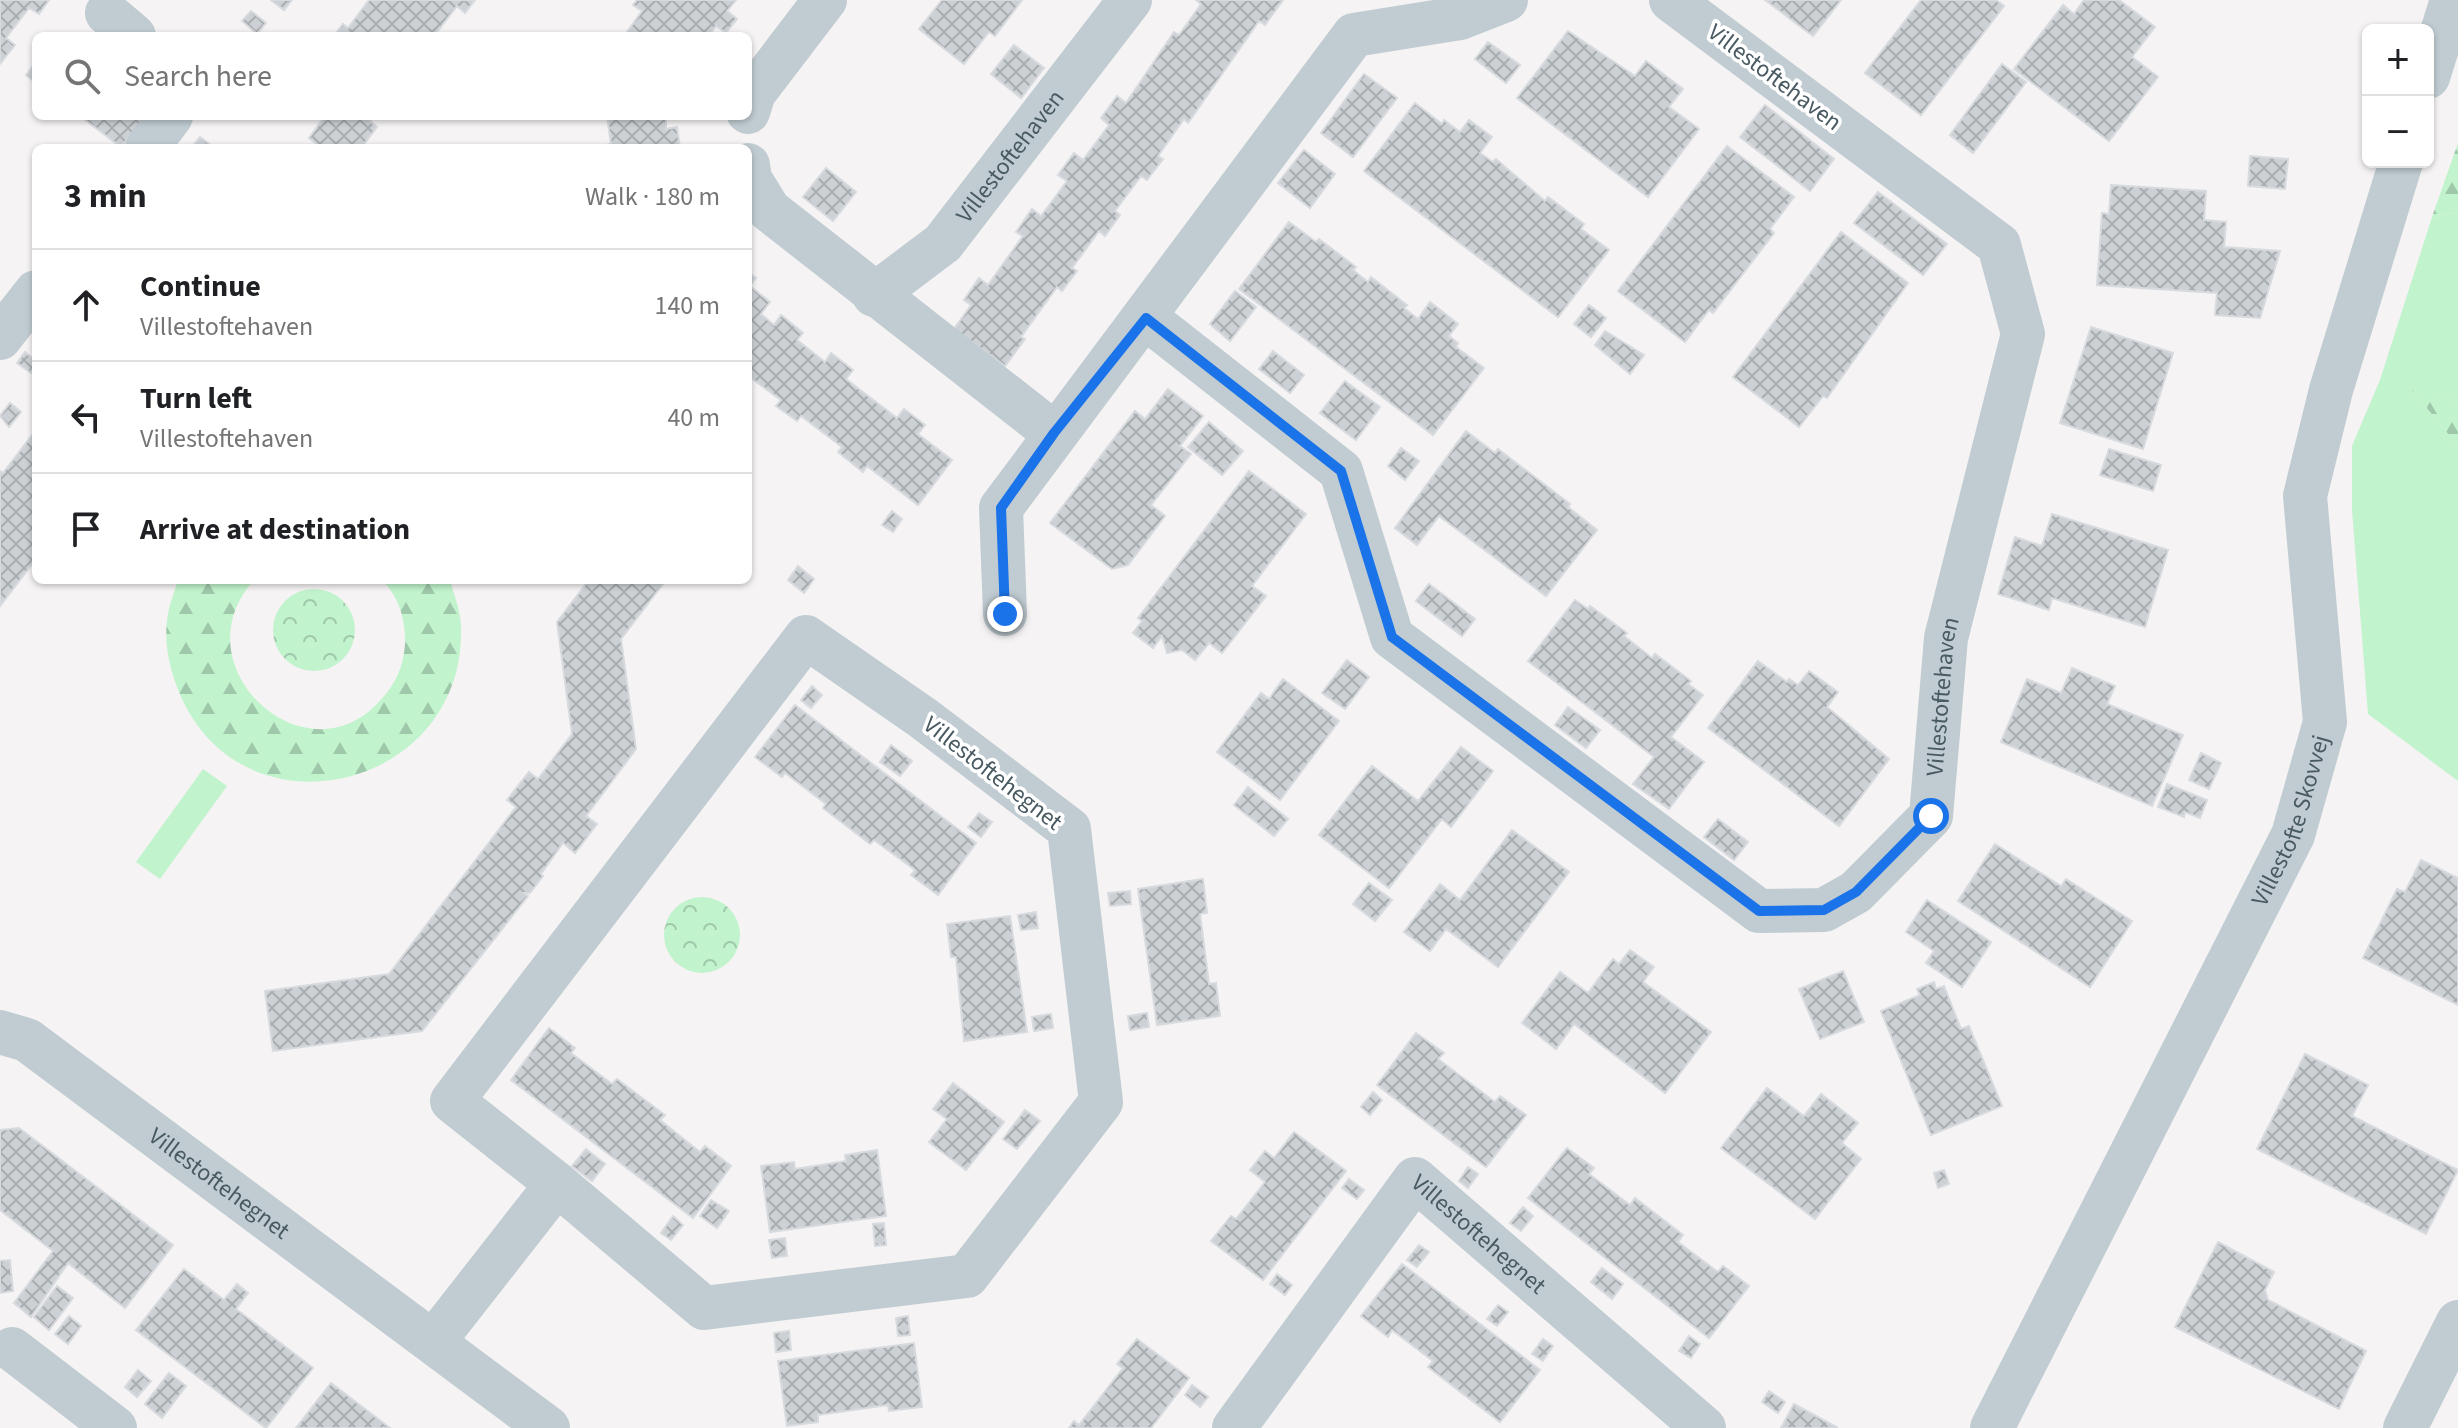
<!DOCTYPE html>
<meta charset="utf-8">
<style>
body{margin:0;font-family:"Source Sans 3",sans-serif;background:#f2f2f2;color:#202124}
.controls{position:absolute;right:24px;top:24px;display:grid;overflow:hidden;border-radius:12px;box-shadow:0 2px 6px #0004}
.controls button{width:72px;height:72px;display:grid;place-items:center;padding:0;border:0;border-bottom:2px solid #e0e0e0;background:#fff;color:#202124;font:40px sans-serif}
.stop{position:absolute;width:24px;height:24px;margin:-18px;border:6px solid #1a73e8;border-radius:50%;background:#fff}
.stop.end{background:#1a73e8;border-color:#fff;box-shadow:0 2px 8px #0008}
.list{margin:0;padding:0;list-style:none}
h2{display:flex;justify-content:space-between;align-items:center;height:104px;margin:0;padding:0 32px;font-size:34px}
h2 small{font-size:26px;font-weight:400;color:#757577}
.list li{display:grid;grid-template-columns:52px 1fr auto;gap:24px;align-items:center;box-sizing:border-box;height:112px;padding:0 32px;border-top:2px solid #e0e0e0}
.list b{display:block;font-size:30px;white-space:nowrap}
.list p{margin:0;font-size:26px;white-space:nowrap;color:#757577}
.list em{font-size:26px;font-style:normal;color:#757577}
.icon{flex:none;width:44px;height:44px;fill:none;stroke:currentColor;stroke-width:2;stroke-linecap:round;stroke-linejoin:round}
.map{position:relative;flex:none;width:2458px;height:1428px;overflow:hidden}
.search{position:absolute;background:#fff;box-shadow:0 2px 6px #0004;left:32px;top:32px;width:720px;height:88px;display:flex;align-items:center;gap:20px;box-sizing:border-box;padding:0 28px;border-radius:12px;color:#757577;font-size:30px}
.panel{position:absolute;background:#fff;box-shadow:0 2px 6px #0004;left:32px;top:144px;width:720px;height:440px;border-radius:12px}
.map>svg:first-child{display:block}
.green{fill:#c1f3cd}
.forest{fill:url(#forest-firs)}
.park{fill:url(#park-crowns)}
.building{fill:url(#building-cross-hatch);stroke:#d7dade;stroke-width:2}
.lines{fill:none;stroke-linecap:round;stroke-linejoin:round}
.minor{stroke:#c0ccd2;stroke-width:44}
.route{stroke:#1a73e8;stroke-width:10}
.labels{text-anchor:middle;stroke-width:7;stroke-linejoin:round;paint-order:stroke}
.street-label{font-size:24px;fill:#495a62;stroke:#fff}
</style>
<div class="map">
<svg width="2458" height="1428" viewBox="0 0 2458 1428">
<defs>
<pattern id="forest-firs" width="22" height="20" patternUnits="userSpaceOnUse" patternTransform="scale(2)"><rect width="22" height="20" fill="#c1f3cd"/><path d="M5 1l3.5 6h-7zM16 11l3.5 6h-7z" fill="#9fc8aa"/></pattern>
<pattern id="park-crowns" width="20" height="18" patternUnits="userSpaceOnUse" patternTransform="scale(2)"><rect width="20" height="18" fill="#c1f3cd"/><path d="M2 6a3 3 0 1 1 6 0M12 15a3 3 0 1 1 6 0" fill="none" stroke="#9fc8aa"/></pattern>
<pattern id="building-cross-hatch" width="8" height="8" patternUnits="userSpaceOnUse" patternTransform="scale(2)"><rect width="8" height="8" fill="#cdd1d5"/><path d="M0 0l8 8M0 8l8-8" fill="none" stroke="#a8adb0"/></pattern>
</defs>
<rect width="100%" height="100%" fill="#f5f3f3"/>
<g class="green">
<polygon points="2458,212 2458,402 2413,391 2458,446 2458,781 2368,714 2352,510 2352,446 2380,380 2432,217"/>
<polygon points="203,769 227,786 160,879 136,862"/>
</g>
<g class="forest">
<polygon points="2458,143 2458,212 2432,217"/>
<polygon points="2412,390 2458,402 2458,446"/>
<path d="M178,580H254C178,664 301,780 376,705C391,690 401,674 404,653C408,628 401,598 382,580H450C454,595 461,612 461,627C466,791 241,843 179,692C170,670 164,645 167,621C168,608 174,593 178,580Z"/>
</g>
<g class="park">
<circle cx="314" cy="630" r="41"/>
<circle cx="702" cy="935" r="38"/>
</g>
<g class="building">
<polygon points="0,0 49,0 39,14 29,8 6,38 15,45 0,64"/>
<polygon points="271,0 292,0 284,10"/>
<polygon points="369,0 475,0 465,13 457,6 434,36 334,36 343,24 348,28"/>
<polygon points="637,0 736,0 727,11 737,19 726,33 716,26 709,36 624,36 642,11 633,5"/>
<polygon points="942,0 1022,0 995,36 989,32 964,64 919,29"/>
<polygon points="1196,0 1283,0 1265,25 1259,21 1188,123 1184,119 1158,156 1163,159 1147,180 1141,176 1115,211 1120,215 1105,236 1099,231 1072,268 1077,271 1062,291 1057,287 1021,337 1025,339 1005,366 954,329 971,305 964,300 979,278 988,285 1023,236 1016,232 1032,209 1041,216 1067,181 1058,175 1074,153 1083,160 1109,125 1101,118 1117,96 1126,103 1174,32 1179,35 1201,4"/>
<polygon points="1765,0 1841,0 1813,36"/>
<polygon points="1921,0 1996,0 2004,6 1921,115 1865,73"/>
<polygon points="2084,0 2119,0 2155,27 2132,57 2158,77 2109,141 2014,69 2063,5 2074,14"/>
<polygon points="251,11 266,23 257,34 242,21"/>
<polygon points="1568,31 1635,76 1646,61 1683,89 1669,107 1699,129 1648,197 1517,98"/>
<polygon points="1488,42 1520,65 1506,83 1475,59"/>
<polygon points="1014,45 1044,68 1021,98 991,74"/>
<polygon points="36,62 36,83 26,75"/>
<polygon points="2002,64 2026,82 1973,153 1950,135"/>
<polygon points="1364,74 1397,98 1353,157 1321,133"/>
<polygon points="1415,103 1442,124 1444,120 1460,132 1469,120 1492,137 1480,153 1493,162 1496,159 1545,201 1548,197 1584,224 1581,229 1609,250 1558,317 1364,171"/>
<polygon points="1765,105 1834,159 1810,191 1740,137"/>
<polygon points="80,116 145,116 121,147"/>
<polygon points="316,116 374,116 370,121 377,127 361,148 352,145 349,148 322,148 309,138 322,120"/>
<polygon points="607,116 666,116 666,129 677,127 680,148 605,148 605,145 611,144"/>
<polygon points="200,137 215,148 191,148"/>
<polygon points="1727,146 1794,197 1770,229 1774,233 1713,313 1709,310 1685,342 1618,291"/>
<polygon points="1304,150 1335,174 1310,208 1278,183"/>
<polygon points="2250,156 2288,159 2285,189 2248,186"/>
<polygon points="826,168 856,192 833,221 803,197"/>
<polygon points="2111,185 2206,191 2204,220 2226,222 2224,247 2280,251 2260,318 2215,315 2217,293 2097,285 2102,213 2109,214"/>
<polygon points="1878,192 1947,244 1923,275 1854,223"/>
<polygon points="1289,222 1316,242 1319,239 1356,267 1353,270 1368,282 1371,277 1407,305 1404,308 1418,319 1430,302 1458,324 1449,336 1458,343 1456,347 1484,368 1433,435 1239,289"/>
<polygon points="1841,232 1908,283 1827,398 1823,396 1799,427 1733,377"/>
<polygon points="748,272 756,278 750,286 770,302 761,314 774,325 781,315 803,333 797,340 825,362 831,353 853,370 846,379 897,418 904,409 925,425 918,434 952,460 918,505 867,466 863,472 838,452 842,447 801,416 797,421 776,406 781,400 748,376"/>
<polygon points="1235,291 1256,307 1230,341 1210,324"/>
<polygon points="1589,305 1606,318 1591,337 1574,324"/>
<polygon points="2091,327 2173,353 2143,449 2060,423"/>
<polygon points="1605,331 1644,355 1630,374 1595,345"/>
<polygon points="1273,351 1304,375 1290,393 1259,369"/>
<polygon points="25,352 36,361 31,373 17,363"/>
<polygon points="1345,381 1380,407 1356,440 1320,413"/>
<polygon points="1168,389 1203,416 1180,446 1191,454 1151,505 1165,516 1128,565 1112,569 1050,523 1135,411 1145,419"/>
<polygon points="10,403 21,412 9,427 0,416"/>
<polygon points="1209,422 1243,451 1222,475 1188,447"/>
<polygon points="1466,431 1495,453 1498,449 1570,504 1568,507 1597,530 1546,596 1439,516 1417,545 1395,528"/>
<polygon points="32,435 36,439 36,559 0,606 0,471 3,473"/>
<polygon points="1401,448 1419,461 1405,480 1388,466"/>
<polygon points="2109,449 2161,465 2153,491 2100,475"/>
<polygon points="1249,471 1306,514 1252,586 1266,596 1222,653 1209,643 1195,660 1182,650 1167,653 1162,636 1153,648 1133,633 1142,621 1138,618"/>
<polygon points="892,511 902,519 893,532 882,525"/>
<polygon points="2052,514 2168,550 2145,627 2052,598 2049,610 1998,594 2015,537 2042,546"/>
<polygon points="798,566 814,579 804,593 788,580"/>
<polygon points="589,580 666,580 621,639 636,749 586,816 597,824 575,853 563,843 541,874 543,876 530,893 524,893 528,896 422,1031 273,1051 265,991 389,974 516,807 507,800 529,772 538,779 572,734 557,622"/>
<polygon points="1429,584 1475,619 1462,636 1416,601"/>
<polygon points="1575,600 1588,609 1590,606 1627,633 1624,636 1652,658 1655,654 1691,681 1688,684 1703,695 1671,737 1704,762 1669,809 1633,784 1654,757 1528,661"/>
<polygon points="1347,660 1369,677 1345,709 1322,693"/>
<polygon points="1758,661 1787,682 1789,679 1798,685 1809,671 1838,692 1827,707 1889,759 1839,826 1708,728"/>
<polygon points="2072,668 2115,686 2107,704 2183,735 2152,806 2001,742 2027,679 2061,693"/>
<polygon points="1283,679 1339,721 1280,800 1217,752 1261,693 1269,699"/>
<polygon points="812,686 822,695 811,708 801,700"/>
<polygon points="795,705 976,843 938,895 911,875 915,870 874,840 870,844 823,808 826,804 785,773 782,777 755,757"/>
<polygon points="1568,707 1600,730 1586,748 1555,725"/>
<polygon points="891,745 912,761 900,776 880,762"/>
<polygon points="1461,747 1493,771 1451,827 1442,819 1389,888 1319,835 1372,766 1418,801"/>
<polygon points="2201,753 2221,763 2209,789 2189,780"/>
<polygon points="2167,784 2207,800 2200,818 2185,812 2184,817 2158,807"/>
<polygon points="1248,787 1288,819 1274,836 1234,805"/>
<polygon points="979,813 992,822 981,837 968,827"/>
<polygon points="1718,819 1748,842 1734,860 1704,837"/>
<polygon points="1512,830 1569,872 1498,967 1446,929 1430,951 1404,932 1440,884 1460,900"/>
<polygon points="1995,844 2061,886 2066,879 2132,921 2090,987 1958,901"/>
<polygon points="2421,860 2458,878 2458,1005 2363,958 2397,889 2405,892"/>
<polygon points="1203,879 1207,913 1200,914 1209,984 1216,983 1220,1016 1157,1025 1138,889"/>
<polygon points="1369,883 1392,900 1375,921 1353,904"/>
<polygon points="1130,891 1131,904 1110,906 1108,893"/>
<polygon points="1927,900 1991,942 1962,987 1926,963 1934,951 1906,932"/>
<polygon points="1036,912 1038,928 1021,930 1018,915"/>
<polygon points="1010,916 1027,1032 964,1041 956,957 951,957 947,924"/>
<polygon points="1630,950 1654,967 1643,982 1711,1032 1665,1093 1574,1024 1556,1049 1522,1023 1560,972 1588,993 1613,959 1619,964"/>
<polygon points="1843,971 1864,1022 1820,1039 1799,989"/>
<polygon points="1934,982 1936,989 1944,986 1961,1029 1969,1026 2002,1106 1931,1135 1881,1011 1920,995 1917,989"/>
<polygon points="1147,1013 1149,1027 1130,1030 1128,1016"/>
<polygon points="1051,1014 1053,1028 1034,1031 1032,1017"/>
<polygon points="549,1028 575,1048 571,1053 612,1084 617,1079 665,1115 660,1120 700,1152 705,1146 731,1166 693,1218 511,1080"/>
<polygon points="1416,1033 1444,1053 1438,1059 1495,1102 1500,1096 1526,1115 1486,1167 1377,1085"/>
<polygon points="2305,1054 2368,1085 2352,1116 2458,1170 2426,1234 2257,1149"/>
<polygon points="953,1083 1004,1122 966,1170 929,1142 947,1119 933,1109"/>
<polygon points="1767,1088 1804,1116 1821,1094 1858,1123 1842,1143 1861,1159 1815,1219 1721,1148"/>
<polygon points="1373,1092 1382,1100 1370,1115 1361,1107"/>
<polygon points="1025,1110 1040,1121 1017,1149 1003,1139"/>
<polygon points="19,1128 173,1245 125,1308 68,1263 31,1317 14,1303 53,1251 0,1210 0,1130"/>
<polygon points="1294,1132 1346,1171 1263,1280 1211,1241 1231,1216 1236,1219 1265,1182 1250,1170 1265,1151 1274,1158"/>
<polygon points="1567,1148 1594,1168 1589,1174 1630,1205 1635,1198 1683,1235 1678,1242 1718,1272 1723,1266 1749,1286 1709,1338 1528,1198"/>
<polygon points="586,1149 605,1164 592,1181 572,1166"/>
<polygon points="877,1150 886,1216 770,1232 761,1166 794,1162 795,1169 846,1161 845,1155"/>
<polygon points="1468,1167 1478,1174 1468,1188 1459,1181"/>
<polygon points="1944,1170 1949,1184 1938,1188 1934,1173"/>
<polygon points="1349,1179 1364,1190 1357,1199 1342,1188"/>
<polygon points="711,1200 729,1211 717,1228 700,1216"/>
<polygon points="1523,1207 1533,1216 1521,1231 1510,1223"/>
<polygon points="673,1216 683,1225 671,1240 661,1233"/>
<polygon points="884,1223 886,1245 875,1246 873,1224"/>
<polygon points="785,1238 787,1256 772,1258 769,1240"/>
<polygon points="2218,1242 2274,1272 2265,1290 2268,1300 2366,1351 2339,1409 2175,1327"/>
<polygon points="1419,1245 1429,1252 1417,1267 1407,1260"/>
<polygon points="10,1260 13,1291 0,1293 0,1261"/>
<polygon points="1402,1264 1540,1370 1500,1422 1428,1367 1433,1361 1392,1330 1388,1337 1361,1316"/>
<polygon points="1602,1268 1623,1284 1612,1299 1591,1282"/>
<polygon points="184,1269 224,1300 237,1284 248,1293 236,1309 313,1368 266,1428 136,1330"/>
<polygon points="1277,1274 1292,1285 1285,1295 1270,1284"/>
<polygon points="57,1286 73,1298 49,1330 34,1317"/>
<polygon points="1498,1305 1508,1312 1497,1326 1487,1319"/>
<polygon points="69,1316 81,1326 68,1344 55,1334"/>
<polygon points="908,1316 910,1335 898,1336 896,1318"/>
<polygon points="789,1331 791,1350 776,1352 774,1333"/>
<polygon points="1689,1336 1700,1344 1691,1358 1679,1351"/>
<polygon points="1137,1339 1189,1378 1151,1428 1069,1428 1074,1421 1079,1425 1123,1368 1117,1364"/>
<polygon points="1543,1339 1553,1346 1543,1361 1532,1354"/>
<polygon points="914,1343 922,1407 889,1411 888,1405 818,1415 818,1422 787,1426 778,1361"/>
<polygon points="138,1370 151,1381 137,1397 125,1387"/>
<polygon points="169,1373 186,1386 162,1418 145,1404"/>
<polygon points="331,1383 390,1428 296,1428"/>
<polygon points="1192,1385 1208,1397 1200,1407 1185,1395"/>
<polygon points="1769,1391 1785,1402 1778,1413 1762,1402"/>
<polygon points="1794,1404 1838,1428 1781,1428"/>
</g>
<g class="lines">
<g class="minor">
<polyline points="107,13 134,36"/>
<polyline points="2428,77 2452,0"/>
<polyline points="748,112 754,93 825,0"/>
<polyline points="147,148 171,116"/>
<polyline points="748,165 750,179 769,210 1054,433"/>
<path id="s1" d="M874,295L943,243L1130,0"/>
<path id="s2" d="M1146,318L1341,471L1392,637L1759,911L1824,910L1856,892L1931,816L1946,638L2023,334L1999,245L1671,0"/>
<polyline points="0,338 36,292"/>
<polyline points="1005,614 1001,508 1354,35 1460,18 1506,0"/>
<path id="s3" d="M0,1032L27,1040L548,1428"/>
<polyline points="434,1341 557,1184 704,1308 967,1276 1101,1102 1069,829 923,718 806,637 452,1101 557,1184"/>
<polyline points="12,1349 115,1428"/>
<path id="s4" d="M1234,1428L1415,1179L1704,1428"/>
<path id="s5" d="M1992,1428L2293,835L2325,722L2305,496L2331,390L2401,162"/>
<polyline points="2405,1428 2458,1322"/>
</g>
</g>
<g class="lines">
<polyline class="route" points="1005,614 1001,508 1054,433 1146,318 1341,471 1392,637 1759,911 1824,910 1856,892 1931,816"/>
</g>
<g class="labels">
<g class="street-label">
<text transform="translate(1775 77) rotate(37)" y="8">Villestoftehaven</text>
<text dy="8" stroke="none"><textPath href="#s1" startOffset="196">Villestoftehaven</textPath></text>
<text dy="8" stroke="none"><textPath href="#s2" startOffset="1208">Villestoftehaven</textPath></text>
<text transform="translate(993 773) rotate(38)" y="8">Villestoftehegnet</text>
<text dy="8" stroke="none"><textPath href="#s5" startOffset="678">Villestofte Skovvej</textPath></text>
<text dy="8" stroke="none"><textPath href="#s3" startOffset="268">Villestoftehegnet</textPath></text>
<text dy="8" stroke="none"><textPath href="#s4" startOffset="392">Villestoftehegnet</textPath></text>
</g>
</g>
</svg>
<div class="controls">
<button>+</button>
<button>−</button>
</div>
<div class="stop" style="left:1931px;top:816px"></div>
<div class="stop end" style="left:1005px;top:614px"></div>
<div class="search"><svg class="icon" aria-label="search" viewBox="0 0 24 24"><circle cx="10" cy="10" r="6"/><path d="M15 15l6 6"/></svg>Search here</div>
<section class="panel">
<h2>3 min<small>Walk · 180 m</small></h2>
<ul class="list">
<li><svg class="icon" aria-label="ahead" viewBox="0 0 24 24"><path d="M12 20V5M6 11l6-6 6 6"/></svg><div><b>Continue</b><p>Villestoftehaven</p></div><em>140 m</em></li>
<li><svg class="icon" aria-label="left" viewBox="0 0 24 24"><path d="M17 20v-9H6M10 6l-5 5 5 5"/></svg><div><b>Turn left</b><p>Villestoftehaven</p></div><em>40 m</em></li>
<li><svg class="icon" aria-label="arrive" viewBox="0 0 24 24"><path d="M6 21V4h12l-3 4 3 4H6"/></svg><div><b>Arrive at destination</b></div></li>
</ul>
</section>
</div>
